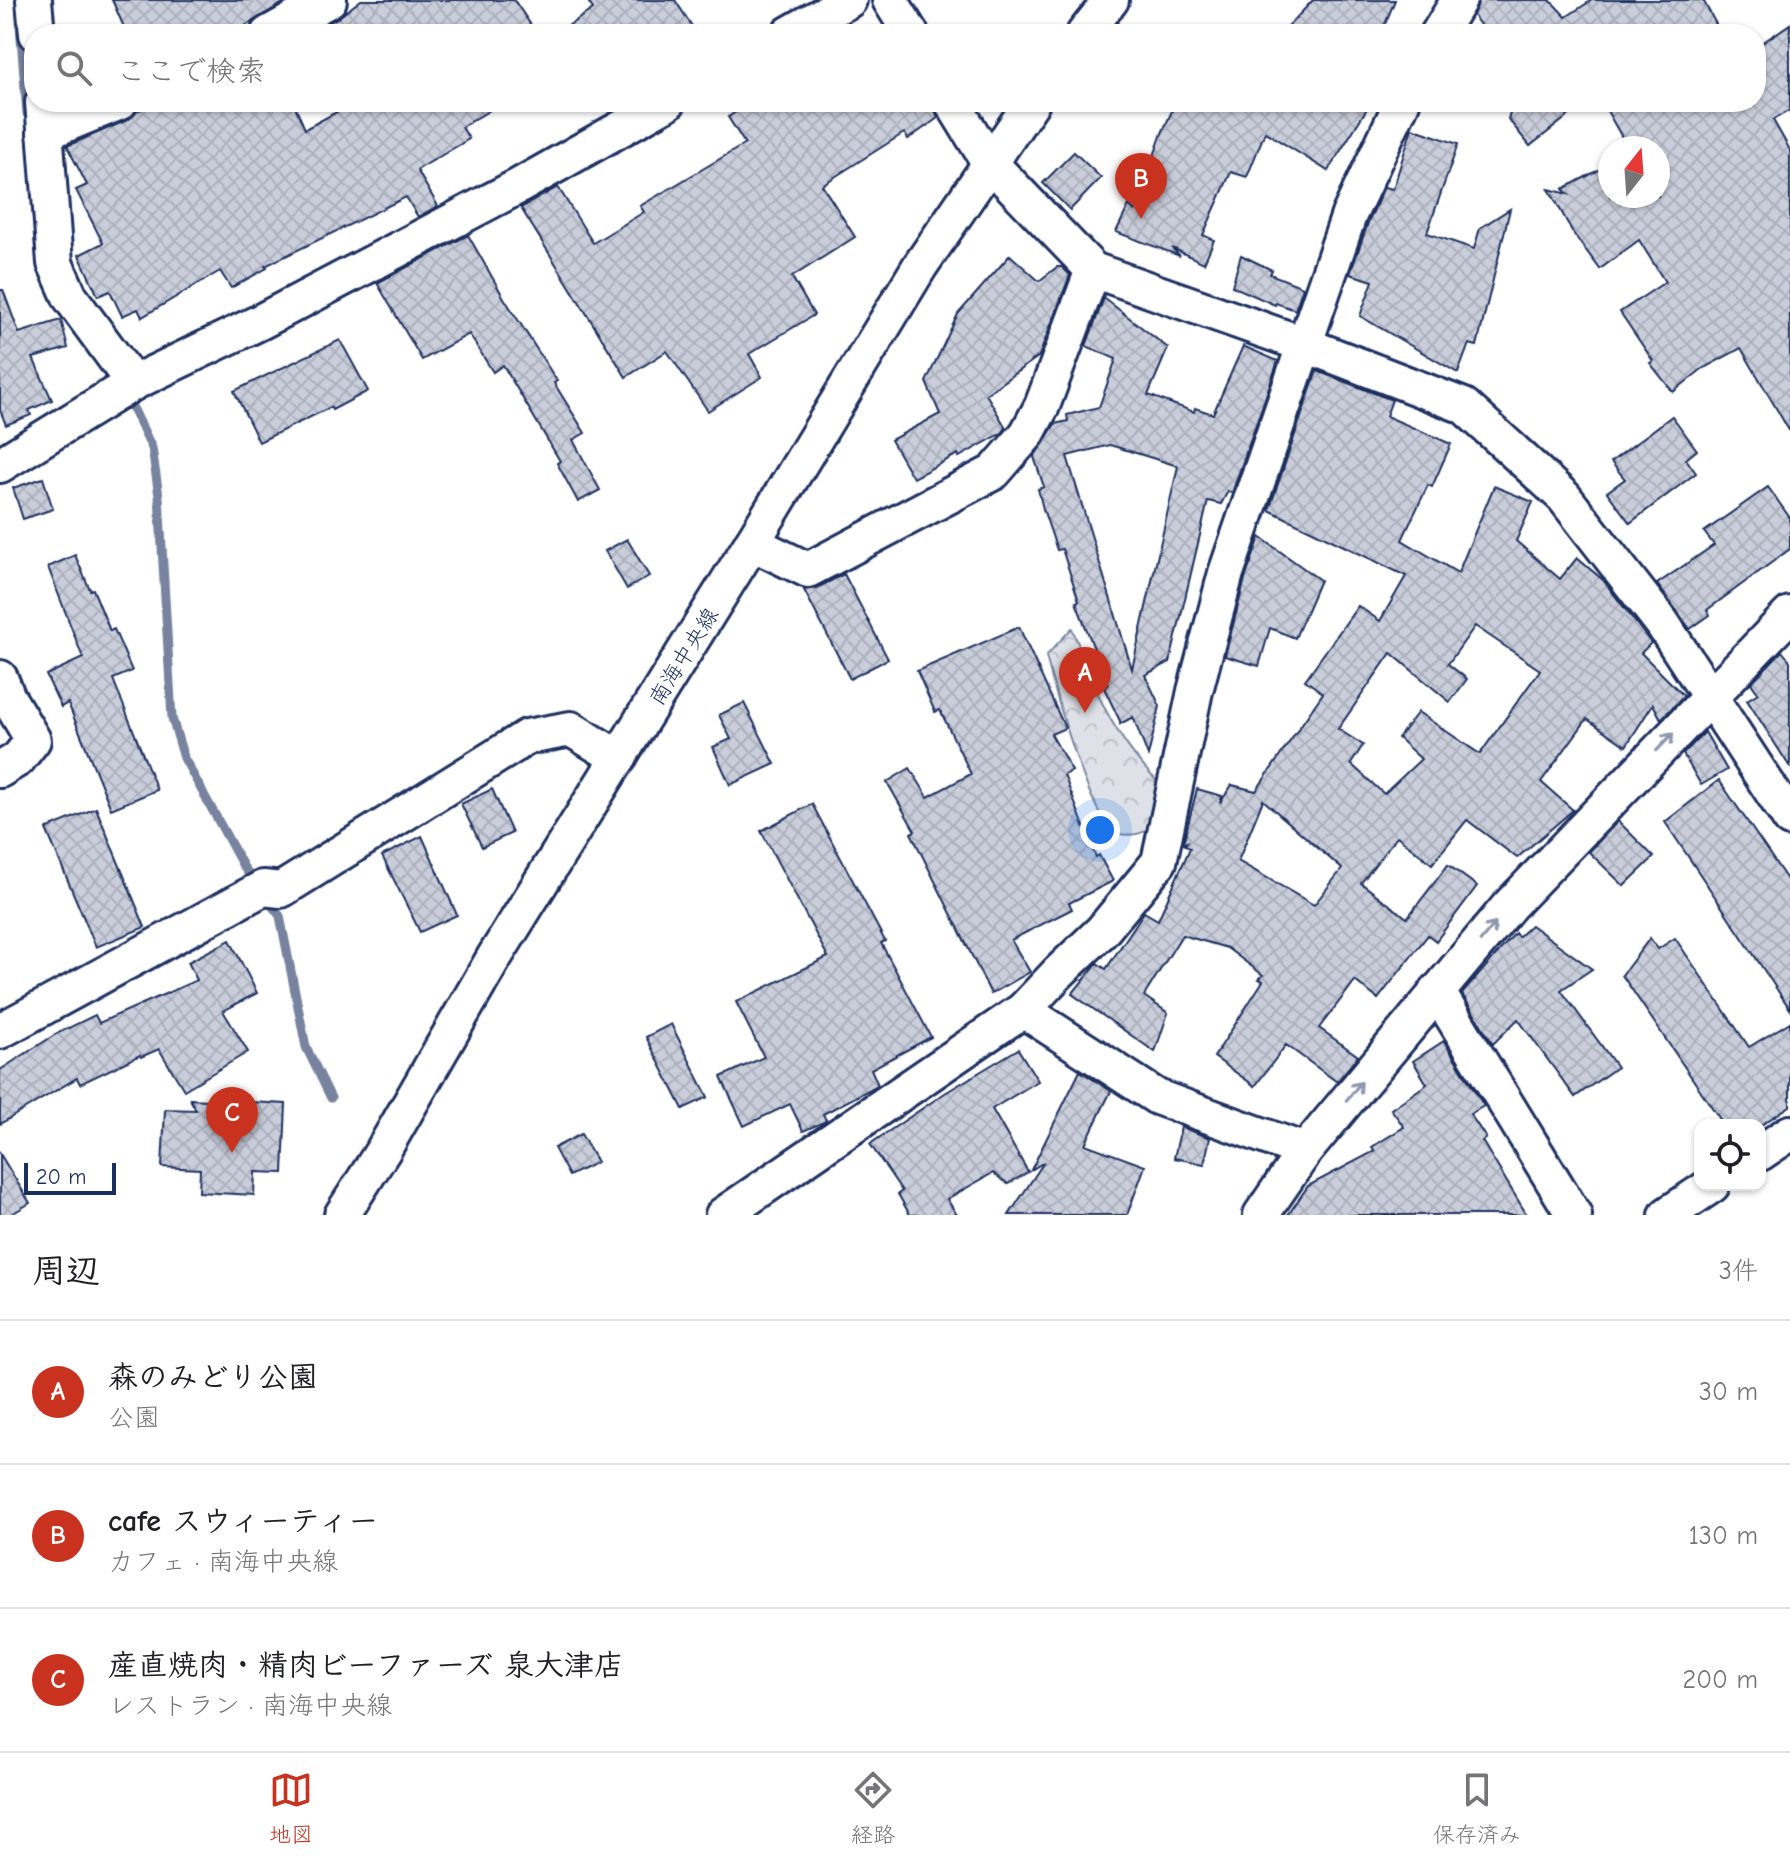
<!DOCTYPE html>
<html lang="ja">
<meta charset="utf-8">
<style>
body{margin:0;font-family:"Comic Neue","Klee One",sans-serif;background:#f2f2f2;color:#202124}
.controls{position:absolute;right:24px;bottom:24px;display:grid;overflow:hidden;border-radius:16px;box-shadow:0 2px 6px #0004}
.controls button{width:72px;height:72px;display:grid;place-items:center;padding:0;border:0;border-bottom:2px solid #e0e0e0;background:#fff;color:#202124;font:40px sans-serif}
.compass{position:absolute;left:1598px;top:136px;width:72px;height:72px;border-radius:50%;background:#fff;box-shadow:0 2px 6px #0004;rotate:17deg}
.scale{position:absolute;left:24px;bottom:20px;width:92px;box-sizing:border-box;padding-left:8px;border:4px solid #1b2f5e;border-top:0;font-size:22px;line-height:28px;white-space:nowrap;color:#1b2f5e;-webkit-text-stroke:6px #fff;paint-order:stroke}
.you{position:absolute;left:1100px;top:830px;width:28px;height:28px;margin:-20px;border:6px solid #fff;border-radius:50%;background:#1a73e8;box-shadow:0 0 0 12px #1a73e833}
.badge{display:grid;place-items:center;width:52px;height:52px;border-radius:50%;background:#c8321e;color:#fff;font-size:26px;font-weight:700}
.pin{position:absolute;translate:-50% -66px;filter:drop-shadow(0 2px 4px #0008)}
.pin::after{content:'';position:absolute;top:42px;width:28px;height:24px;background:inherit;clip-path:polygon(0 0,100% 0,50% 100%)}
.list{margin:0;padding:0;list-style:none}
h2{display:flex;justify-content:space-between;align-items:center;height:104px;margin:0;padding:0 32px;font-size:34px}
h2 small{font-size:26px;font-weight:400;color:#757577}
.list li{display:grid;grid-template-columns:52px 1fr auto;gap:24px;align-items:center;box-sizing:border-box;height:144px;padding:0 32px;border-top:2px solid #e0e0e0}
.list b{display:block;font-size:30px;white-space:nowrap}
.list p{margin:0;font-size:26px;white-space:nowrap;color:#757577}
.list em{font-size:26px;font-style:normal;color:#757577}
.icon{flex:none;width:44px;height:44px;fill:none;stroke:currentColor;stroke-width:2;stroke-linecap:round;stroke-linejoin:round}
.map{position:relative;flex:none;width:1790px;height:1215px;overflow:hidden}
.search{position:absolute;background:#fff;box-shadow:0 2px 6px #0004;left:24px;right:24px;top:24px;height:88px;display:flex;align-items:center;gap:20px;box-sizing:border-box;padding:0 28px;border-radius:32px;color:#757577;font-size:30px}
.sheet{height:536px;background:#fff}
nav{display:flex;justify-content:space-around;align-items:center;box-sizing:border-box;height:112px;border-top:2px solid #e0e0e0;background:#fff;font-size:22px;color:#757577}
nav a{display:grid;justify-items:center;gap:4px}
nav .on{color:#c8321e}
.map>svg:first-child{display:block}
.park{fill:url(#park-crowns);stroke:#7c88a2;stroke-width:2}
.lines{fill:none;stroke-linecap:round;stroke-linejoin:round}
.stream{stroke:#77839f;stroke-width:9}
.building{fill:url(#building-cross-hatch);stroke:#1b2f5e;stroke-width:2;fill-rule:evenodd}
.minor-casing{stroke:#1b2f5e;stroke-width:40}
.minor{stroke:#fff;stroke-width:34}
.oneway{stroke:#8d97ae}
.labels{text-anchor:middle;stroke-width:6;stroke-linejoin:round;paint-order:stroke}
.street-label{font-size:22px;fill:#1b2f5e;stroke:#fff}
</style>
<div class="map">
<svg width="1790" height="1215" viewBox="0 0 1790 1215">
<defs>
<pattern id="park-crowns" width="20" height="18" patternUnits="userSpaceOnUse" patternTransform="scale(2)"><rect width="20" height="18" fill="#dee1e7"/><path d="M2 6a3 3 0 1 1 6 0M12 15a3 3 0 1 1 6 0" fill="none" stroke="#bec1c9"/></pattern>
<pattern id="building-cross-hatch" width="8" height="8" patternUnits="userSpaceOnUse" patternTransform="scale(2)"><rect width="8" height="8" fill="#caceda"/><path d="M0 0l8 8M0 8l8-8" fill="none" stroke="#adb1be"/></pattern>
</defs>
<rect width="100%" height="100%" fill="#fff"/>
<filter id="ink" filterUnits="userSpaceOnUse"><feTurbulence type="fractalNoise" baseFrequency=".0125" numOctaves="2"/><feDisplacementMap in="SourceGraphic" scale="16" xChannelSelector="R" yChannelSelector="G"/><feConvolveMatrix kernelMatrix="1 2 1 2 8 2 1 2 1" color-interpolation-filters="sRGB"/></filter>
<g filter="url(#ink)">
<path class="park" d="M1072,628C1080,648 1087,668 1095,687C1112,728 1135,761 1167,791C1162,801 1157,822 1148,829C1139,836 1120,837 1112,830C1089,812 1054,689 1046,656Z"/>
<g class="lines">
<g class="stream">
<polyline points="20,25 27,114"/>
<polyline points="123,395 134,410 152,448 159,496 172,718 184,758 243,866 255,883"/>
<polyline points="266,898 280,916 306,1047 331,1098"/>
</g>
</g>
<g class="building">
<polygon points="112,0 288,0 232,34 127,34"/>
<polygon points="361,0 514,0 537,34 309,34 339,17"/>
<polygon points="587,0 675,0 697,34 556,34 593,9"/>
<polygon points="1313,0 1395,0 1381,34 1281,34"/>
<polygon points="1479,0 1550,0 1566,17 1592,0 1703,0 1716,24 1697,34 1492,34 1485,32 1473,15"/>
<polygon points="1790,24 1790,110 1773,120 1790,150 1790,432 1741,348 1702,369 1673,392 1650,363 1653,361 1620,312 1665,282 1639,240 1600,269 1573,233 1549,189 1568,194 1563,189 1610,164 1610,196 1658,196 1658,148 1628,148 1602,102 1756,102 1756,47"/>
<polygon points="156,102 293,102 305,129 355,102 383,102 388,111 404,102 503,102 462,127 469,139 417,170 438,206 418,217 406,197 265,266 267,268 231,288 220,271 142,317 138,309 122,316 110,291 98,296 79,255 103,243 76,190 87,185 67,146 128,120 137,111"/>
<polygon points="751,102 932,102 938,118 908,139 904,133 822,185 855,237 792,277 814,315 749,354 762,377 708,411 667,351 626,377 521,208 558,187 593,243 644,212 640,206 745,144 728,117"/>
<polygon points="1176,102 1371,102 1328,171 1265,132 1247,177 1231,172 1203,235 1214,240 1204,263 1172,248 1180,256 1116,232 1129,205 1135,211 1162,133"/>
<polygon points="1513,102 1586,102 1530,146 1508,119"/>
<polygon points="1412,128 1458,144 1427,233 1474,249 1480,228 1510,209 1477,346 1469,344 1458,373 1360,316 1373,281 1350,274 1368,223 1384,187 1393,189"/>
<polygon points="1074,152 1101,178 1070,210 1043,183"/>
<polygon points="468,235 504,298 557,381 554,383 585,433 573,440 600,490 578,502 557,463 560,461 503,365 493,372 469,334 422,360 377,283"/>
<polygon points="1010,255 1039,281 1057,267 1062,267 1070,275 1039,356 986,394 1006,428 1002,433 959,457 958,454 913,478 891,440 940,414 926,382 958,314"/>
<polygon points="1241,255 1272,270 1270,274 1303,287 1295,310 1276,303 1275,305 1232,286"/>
<polygon points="0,290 3,290 19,333 61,320 68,348 33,358 52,400 29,410 31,415 6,425 0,410"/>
<path d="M1104,298L1168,348L1148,395L1194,412L1195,408L1213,414L1243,346L1278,361L1232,493L1228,491L1221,504L1208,501L1170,662L1145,675L1160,706L1148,756L1133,717L1120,724V721L1104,688L1108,685L1076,602L1079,601L1062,549L1057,550L1043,509L1038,489L1044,487L1034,457L1055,424L1068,421L1067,415L1099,407L1116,359L1086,346ZM1110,445L1178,466L1132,669L1067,456Z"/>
<polygon points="340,340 368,391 332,410 331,407 259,442 234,391"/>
<path d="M1317,371L1392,400L1386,416L1451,444L1432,487L1428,485L1402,540L1458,573L1494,486L1533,502L1516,541L1560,579L1577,558L1603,580L1651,643L1641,653L1684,696L1661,719L1653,704L1626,746L1587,719L1541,782L1573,810L1517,858L1467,820L1432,864L1397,836L1361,883L1407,918L1448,865L1477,886L1436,941L1428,935L1378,999L1355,981L1319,1028L1358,1056L1337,1082L1286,1045L1255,1086L1214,1057L1263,981L1259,979L1263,975L1227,948L1182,935L1144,996L1168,1013L1155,1052L1072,994L1097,963L1106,969L1144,912L1158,920L1190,848L1185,845L1187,842L1183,844L1197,789L1222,796L1220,803L1232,785L1256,791L1323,693L1305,680L1358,606L1380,621L1406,576L1269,510ZM1475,626L1540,670L1480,754L1418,712L1398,738L1421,759L1384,794L1351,764L1363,745L1338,729L1391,653L1450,702L1467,679L1448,664ZM1263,800L1342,869L1314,905L1238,861Z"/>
<polygon points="1672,416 1697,450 1686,459 1696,473 1630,523 1607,492 1625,479 1611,462"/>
<polygon points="43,478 53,509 23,519 13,488"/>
<polygon points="1768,487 1790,518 1790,549 1707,610 1710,615 1690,629 1657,584 1714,545 1704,532"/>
<polygon points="1260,537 1320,580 1295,638 1270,628 1259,666 1225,656 1245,579"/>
<polygon points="627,539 649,576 627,589 605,551"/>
<polygon points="75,555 90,590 93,589 110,631 114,629 132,671 113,679 157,790 111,809 68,703 61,707 46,675 83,658 48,567"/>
<polygon points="844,574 888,659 850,679 804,590 817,588"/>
<polygon points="1019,627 1065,728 1051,734 1072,771 1064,775 1096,857 1099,855 1113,881 1069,903 1072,909 1011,940 1030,972 991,994 911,833 915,831 887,782 910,768 928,797 971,774 940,710 935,712 917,671"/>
<polygon points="1782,651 1790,661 1790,767 1747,700 1758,693 1751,683"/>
<polygon points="744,703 775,764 730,785 713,747 731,739 719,715"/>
<polygon points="1705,732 1727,770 1701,785 1683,754"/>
<polygon points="1719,780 1790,884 1790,1009 1665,822"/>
<polygon points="492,789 512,833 482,847 461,804"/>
<polygon points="812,804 885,941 881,943 931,1037 871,1069 878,1085 823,1114 826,1120 824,1122 803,1131 790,1104 744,1126 721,1077 764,1057 736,1002 828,957 761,831"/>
<polygon points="96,808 145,927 96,947 46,829"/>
<polygon points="1618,821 1654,857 1624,886 1589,852"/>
<polygon points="422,836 457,915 420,932 382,856"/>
<polygon points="1531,925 1592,969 1561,990 1617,1067 1575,1097 1518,1019 1493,1044 1462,994 1515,933 1518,937"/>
<polygon points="1650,938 1658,949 1675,938 1749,1047 1790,1022 1790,1106 1761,1125 1724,1125 1622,975"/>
<polygon points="230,940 257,993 223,1011 248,1052 184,1090 159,1049 141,1057 140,1055 80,1084 77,1078 0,1124 0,1070 56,1034 95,1015 99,1023 197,980 188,962"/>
<polygon points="671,1024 708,1097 683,1109 646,1037"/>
<polygon points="1444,1041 1484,1106 1470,1114 1486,1138 1482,1141 1527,1215 1288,1215 1308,1186 1375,1151 1372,1147 1404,1127 1391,1109 1427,1084 1413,1061"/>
<polygon points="1018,1049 1038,1081 992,1109 1028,1172 1008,1184 993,1173 947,1199 957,1215 910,1215 898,1194 902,1191 870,1144 945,1093"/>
<polygon points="1080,1071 1111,1091 1085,1144 1145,1166 1127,1215 1009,1215 1044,1162 1031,1170"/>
<polygon points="190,1099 286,1104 283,1173 255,1172 254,1195 199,1192 200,1169 162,1167 165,1109 196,1110"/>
<polygon points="1181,1127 1210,1138 1204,1164 1174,1158"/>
<polygon points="581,1134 597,1162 569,1176 554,1148"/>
<polygon points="0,1154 30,1203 10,1215 0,1215"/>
</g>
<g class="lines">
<g class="minor-casing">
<g id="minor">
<polyline points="34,0 37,34"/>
<polyline points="890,0 911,34"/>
<polyline points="268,34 329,0"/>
<polyline points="789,34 849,0"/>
<polyline points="1084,34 1111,0"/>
<polyline points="1438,34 1459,0"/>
<polyline points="43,102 55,263 70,297 133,383"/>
<polyline points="952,102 989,162 1093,270 1303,344 1464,406 1564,497 1662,623 1790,819"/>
<polyline points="45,133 120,102"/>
<polyline points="0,465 133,383 260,322 519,186 668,102"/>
<polyline points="752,543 808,570 994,472 1027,434 1042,406 1093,270"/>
<polyline points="0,678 8,698 33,740 18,759 0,770"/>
<polyline points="1437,991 1574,1215"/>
<polyline points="1023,1010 1157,1097 1305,1151"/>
<polyline points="0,1031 263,888 281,890 527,737 571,729 619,758"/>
<polyline points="1760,1153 1790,1133"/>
<polyline points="342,1215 384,1149 495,956 752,543 920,266 1032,102"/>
<polyline points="723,1215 1023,1010 1059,972 1102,931 1159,862 1195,691 1226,573 1349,215 1402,102"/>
<polyline points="1261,1215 1305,1151 1509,906 1790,614"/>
<polyline points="1667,1215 1712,1185"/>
</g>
</g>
<use href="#minor" class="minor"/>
</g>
<defs><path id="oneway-shaft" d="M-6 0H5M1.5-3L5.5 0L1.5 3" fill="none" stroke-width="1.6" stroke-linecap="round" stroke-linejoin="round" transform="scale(2)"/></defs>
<g class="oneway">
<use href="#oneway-shaft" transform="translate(1665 742) rotate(-46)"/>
<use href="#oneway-shaft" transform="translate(1488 932) rotate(-50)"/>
<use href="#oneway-shaft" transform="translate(1354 1091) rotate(-50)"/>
</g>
</g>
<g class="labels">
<g class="street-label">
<text transform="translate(683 656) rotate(-58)" y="8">南海中央線</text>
</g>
</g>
</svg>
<div class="controls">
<button><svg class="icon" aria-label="locate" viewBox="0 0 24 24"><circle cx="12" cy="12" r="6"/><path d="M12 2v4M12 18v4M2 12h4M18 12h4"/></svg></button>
</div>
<svg class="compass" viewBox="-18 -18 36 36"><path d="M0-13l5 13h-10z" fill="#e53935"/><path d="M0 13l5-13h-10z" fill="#757577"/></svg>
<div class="scale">20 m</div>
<div class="you"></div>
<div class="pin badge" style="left:1085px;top:713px">A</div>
<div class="pin badge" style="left:1141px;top:219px">B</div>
<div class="pin badge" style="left:232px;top:1153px">C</div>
<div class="search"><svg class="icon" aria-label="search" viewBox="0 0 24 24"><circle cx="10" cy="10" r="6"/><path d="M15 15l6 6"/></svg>ここで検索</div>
</div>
<section class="sheet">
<h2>周辺<small>3件</small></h2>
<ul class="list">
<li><span class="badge">A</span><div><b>森のみどり公園</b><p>公園</p></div><em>30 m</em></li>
<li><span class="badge">B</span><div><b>cafe スウィーティー</b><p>カフェ · 南海中央線</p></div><em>130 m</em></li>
<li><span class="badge">C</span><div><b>産直焼肉・精肉ビーファーズ 泉大津店</b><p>レストラン · 南海中央線</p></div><em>200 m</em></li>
</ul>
</section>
<nav>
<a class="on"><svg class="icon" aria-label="map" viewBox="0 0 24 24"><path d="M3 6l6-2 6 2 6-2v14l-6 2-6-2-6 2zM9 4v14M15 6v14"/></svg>地図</a>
<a><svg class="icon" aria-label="directions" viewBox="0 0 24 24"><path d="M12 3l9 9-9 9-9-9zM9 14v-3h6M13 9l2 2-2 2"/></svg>経路</a>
<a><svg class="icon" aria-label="saved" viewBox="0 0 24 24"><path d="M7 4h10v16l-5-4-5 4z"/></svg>保存済み</a>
</nav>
